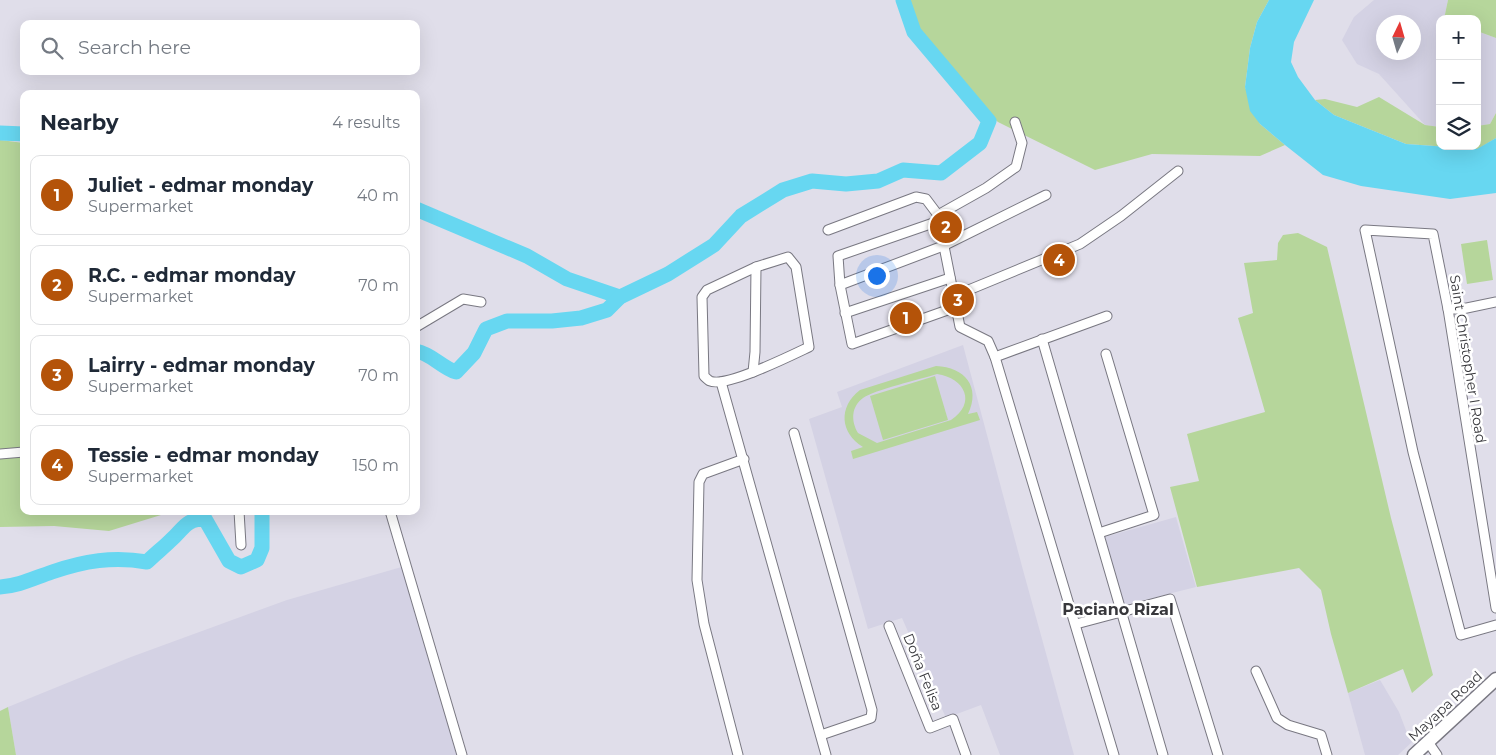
<!DOCTYPE html>
<meta charset="utf-8">
<style>
body{margin:0;font-family:Montserrat,sans-serif;background:#f6f6f7;color:#1f2937}
.controls{position:absolute;right:15px;top:15px;display:grid;overflow:hidden;border-radius:10px;box-shadow:0 5px 20px #0002}
.controls button{width:45px;height:45px;display:grid;place-items:center;padding:0;border:0;border-bottom:1px solid #e0e1e3;background:#fff;color:#1f2937;font:25px sans-serif}
.compass{position:absolute;left:1376px;top:15px;width:45px;height:45px;border-radius:50%;background:#fff;box-shadow:0 5px 20px #0002;rotate:5deg}
.you{position:absolute;left:876px;top:275px;width:18px;height:18px;margin:-12px;border:4px solid #fff;border-radius:50%;background:#1a73e8;box-shadow:0 0 0 8px #1a73e833}
.badge{display:grid;place-items:center;width:32px;height:32px;border-radius:50%;background:#b45309;color:#fff;font-size:16px;font-weight:700}
.pin{position:absolute;translate:-50% -50%;border:2px solid #fff;box-shadow:0 1px 5px #0006}
.list{margin:0;padding:0;list-style:none}
h2{display:flex;justify-content:space-between;align-items:center;height:65px;margin:0;padding:0 20px;font-size:21px}
h2 small{font-size:16px;font-weight:400;color:#747a83}
.list li{display:grid;grid-template-columns:32px 1fr auto;gap:15px;align-items:center;box-sizing:border-box;height:80px;margin:0 10px 10px;padding:0 10px;border:1px solid #e0e1e3;border-radius:10px}
.list b{display:block;font-size:19px;white-space:nowrap}
.list p{margin:0;font-size:16px;white-space:nowrap;color:#747a83}
.list em{font-size:16px;font-style:normal;color:#747a83}
.icon{flex:none;width:28px;height:28px;fill:none;stroke:currentColor;stroke-width:2;stroke-linecap:round;stroke-linejoin:round}
.map{position:relative;flex:none;width:1496px;height:755px;overflow:hidden}
.search{position:absolute;background:#fff;box-shadow:0 5px 20px #0002;left:20px;top:20px;width:400px;height:55px;display:flex;align-items:center;gap:12px;box-sizing:border-box;padding:0 18px;border-radius:10px;color:#747a83;font-size:19px}
.panel{position:absolute;background:#fff;box-shadow:0 5px 20px #0002;left:20px;top:90px;width:400px;height:425px;border-radius:10px}
.map>svg:first-child{display:block}
.built{fill:#d4d2e4;fill-rule:evenodd}
.green{fill:#b6d69b;fill-rule:evenodd}
.water{fill:#67d7f1}
.lines{fill:none;stroke-linecap:round;stroke-linejoin:round}
.river{stroke:#67d7f1;stroke-width:15}
.minor-casing{stroke:#797882;stroke-width:11}
.secondary-casing{stroke:#797882;stroke-width:15}
.minor{stroke:#fff;stroke-width:9}
.secondary{stroke:#fff;stroke-width:12}
.labels{text-anchor:middle;stroke-width:5;stroke-linejoin:round;paint-order:stroke}
.street-label{font-size:14px;fill:#37373b;stroke:#fff}
.quarter-label{font-size:16px;font-weight:bold;fill:#37373b;stroke:#fff}
</style>
<div class="map">
<svg width="1496" height="755" viewBox="0 0 1496 755">
<rect width="100%" height="100%" fill="#e0deea"/>
<g class="built">
<path d="M1374,0H1448L1444,19H1440V127L1425,125L1379,74L1357,64L1342,40L1354,17ZM1384,22H1414V52H1384Z"/>
<polygon points="1477,31 1496,38 1496,113 1490,124 1477,126"/>
<polygon points="963,345 1023,570 1074,755 1000,755 981,705 946,718 902,618 868,629 809,419 842,407 837,392"/>
<polygon points="1176,517 1196,587 1124,605 1105,537"/>
<polygon points="405,566 464,755 16,755 8,707 131,657 287,600"/>
<polygon points="1380,680 1399,712 1407,733 1412,742 1398,755 1365,755 1348,693"/>
</g>
<g class="green">
<polygon points="907,0 1269,0 1257,22 1250,48 1245,87 1260,124 1285,145 1260,156 1152,154 1095,170 998,122 973,102 914,32"/>
<polygon points="1448,0 1496,0 1496,38 1477,31 1477,19 1444,19"/>
<polygon points="1379,97 1425,125 1440,127 1440,146 1477,146 1477,126 1490,124 1496,113 1496,138 1478,149 1406,144 1334,115 1315,100 1325,99 1357,107"/>
<polygon points="0,140 24,143 24,511 174,511 109,531 54,526 0,527"/>
<polygon points="1298,233 1327,247 1391,518 1433,675 1412,693 1403,669 1348,693 1331,634 1321,590 1299,568 1197,587 1170,487 1199,481 1187,434 1265,412 1238,318 1253,313 1244,263 1277,260 1278,243 1283,235"/>
<polygon points="1487,240 1493,280 1467,284 1461,244"/>
<path d="M936,366C965,367 981,387 968,414L977,412L980,420L853,459L851,451L863,447C840,433 838,407 860,390ZM937,374C965,378 977,403 951,420L877,443L858,433C851,421 851,407 863,398C874,390 921,379 937,374Z"/>
<polygon points="935,376 948,420 883,440 870,396"/>
<polygon points="8,707 16,755 0,755 0,711"/>
</g>
<polygon class="water" points="1269,0 1314,0 1294,42 1291,62 1298,77 1315,100 1334,115 1406,144 1477,149 1496,138 1496,193 1450,199 1361,186 1323,175 1285,145 1260,124 1250,111 1245,87 1250,48 1257,22"/>
<g class="lines">
<g class="river">
<polyline points="0,133 24,134"/>
<polyline points="416,209 527,256 567,279 620,297"/>
<path d="M416,351C432,354 441,367 456,372L474,353L486,329L507,321H552L581,318L607,310L620,297L668,274L714,245L741,216L783,190L812,181L846,184L878,181L903,170L941,173L980,143L989,121L914,32L903,0"/>
<path d="M0,587C19,586 34,578 52,572C84,561 113,556 147,562C155,554 163,548 171,540C184,529 185,519 205,519L229,561L241,567L257,560L262,548V511"/>
</g>
<g class="minor-casing">
<g id="minor">
<polyline points="938,215 986,188 1016,167 1022,143 1015,122"/>
<polyline points="939,221 838,256 840,285 852,344 956,307"/>
<polyline points="828,230 916,197 926,199 938,215 939,221 960,327 988,341 995,357 1114,755"/>
<path d="M788,257L796,267L809,347C792,355 726,388 710,381C708,380 706,378 704,376L702,297L707,290L756,267Z"/>
<polyline points="840,285 943,246 1046,195"/>
<polyline points="954,296 1080,244 1121,216 1178,171"/>
<polyline points="1448,309 1462,309 1496,302"/>
<polyline points="845,313 950,278"/>
<polyline points="416,327 463,299 481,302"/>
<polyline points="1042,339 1163,755"/>
<polyline points="995,357 1107,316"/>
<polyline points="753,372 755,352 756,267"/>
<polyline points="721,382 826,755"/>
<polyline points="794,433 872,710 871,718 821,735"/>
<polyline points="0,454 24,452"/>
<polyline points="239,511 241,545"/>
<polyline points="390,511 462,755"/>
<polyline points="1099,533 1154,515 1106,354"/>
<polyline points="1496,608 1448,309 1433,234 1365,230 1413,452 1461,635 1496,625"/>
<polyline points="1076,624 1170,599 1218,755"/>
<polyline points="889,626 930,728 953,719 966,755"/>
<polyline points="1256,671 1277,718 1288,725 1321,735 1327,755"/>
<polyline points="1428,742 1437,755"/>
<polyline points="738,755 704,624 697,580 699,482 703,474 744,459"/>
</g>
</g>
<g class="secondary-casing">
<polyline id="secondary" points="1414,755 1496,679"/>
</g>
<use href="#minor" class="minor"/>
<use href="#secondary" class="secondary"/>
</g>
<g class="labels">
<g class="street-label">
<text transform="translate(1468 359) rotate(81)" y="5">Saint Christopher I Road</text>
<text transform="translate(923 672) rotate(68)" y="5">Doña Felisa</text>
<text transform="translate(1445 706) rotate(-43)" y="5">Mayapa Road</text>
</g>
<g class="quarter-label">
<text x="1118" y="615">Paciano Rizal</text>
</g>
</g>
</svg>
<div class="controls">
<button>+</button>
<button>−</button>
<button><svg class="icon" aria-label="layers" viewBox="0 0 24 24"><path d="M12 4l9 5-9 5-9-5zM3 14l9 5 9-5"/></svg></button>
</div>
<svg class="compass" viewBox="-18 -18 36 36"><path d="M0-13l5 13h-10z" fill="#e53935"/><path d="M0 13l5-13h-10z" fill="#747a83"/></svg>
<div class="you"></div>
<div class="pin badge" style="left:906px;top:318px">1</div>
<div class="pin badge" style="left:946px;top:227px">2</div>
<div class="pin badge" style="left:958px;top:300px">3</div>
<div class="pin badge" style="left:1059px;top:260px">4</div>
<div class="search"><svg class="icon" aria-label="search" viewBox="0 0 24 24"><circle cx="10" cy="10" r="6"/><path d="M15 15l6 6"/></svg>Search here</div>
<section class="panel">
<h2>Nearby<small>4 results</small></h2>
<ul class="list">
<li><span class="badge">1</span><div><b>Juliet - edmar monday</b><p>Supermarket</p></div><em>40 m</em></li>
<li><span class="badge">2</span><div><b>R.C. - edmar monday</b><p>Supermarket</p></div><em>70 m</em></li>
<li><span class="badge">3</span><div><b>Lairry - edmar monday</b><p>Supermarket</p></div><em>70 m</em></li>
<li><span class="badge">4</span><div><b>Tessie - edmar monday</b><p>Supermarket</p></div><em>150 m</em></li>
</ul>
</section>
</div>
